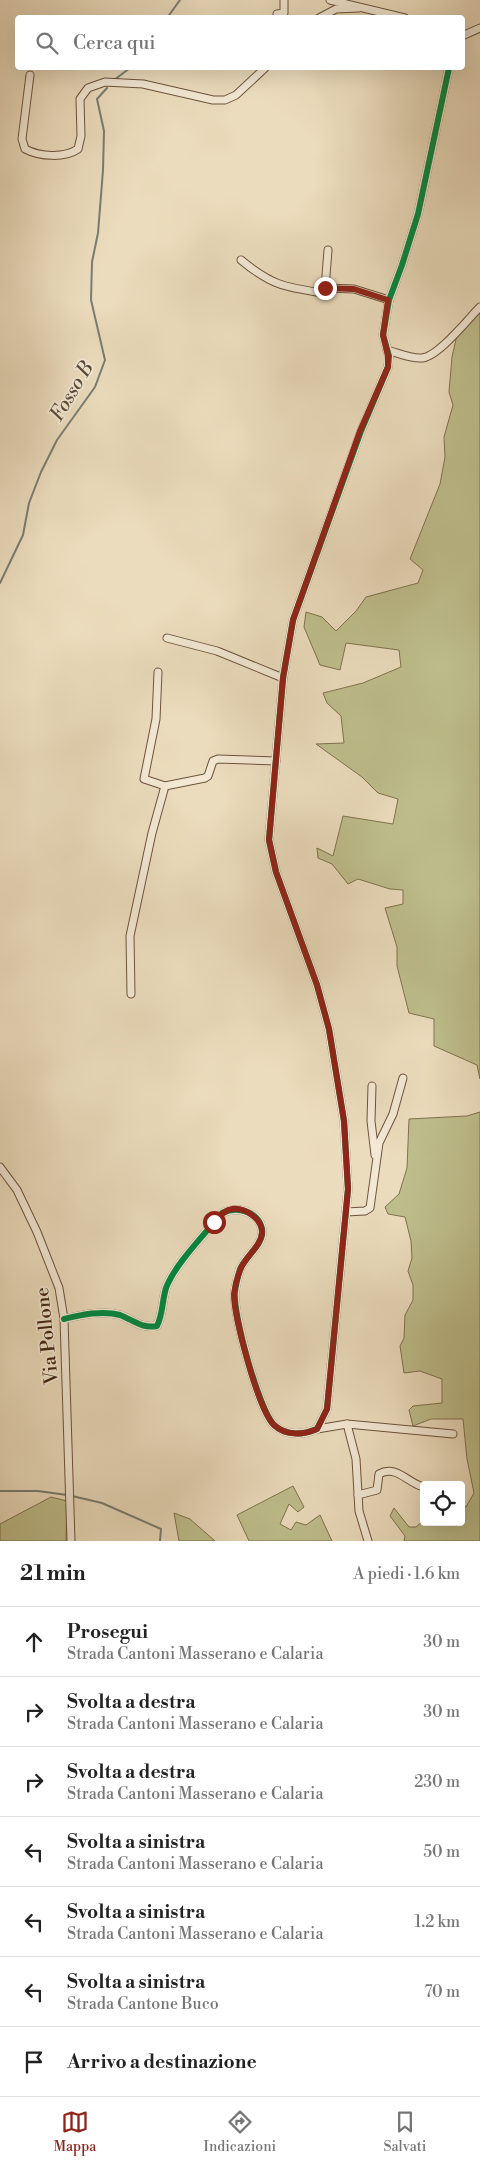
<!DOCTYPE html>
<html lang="it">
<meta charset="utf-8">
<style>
body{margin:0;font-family:"Libre Bodoni",serif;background:#f2f2f2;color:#222}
.controls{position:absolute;right:15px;bottom:15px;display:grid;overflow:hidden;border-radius:5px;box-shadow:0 5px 20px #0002}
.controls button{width:45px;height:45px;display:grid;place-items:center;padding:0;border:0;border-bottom:1px solid #e0e0e0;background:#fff;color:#222;font:25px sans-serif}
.stop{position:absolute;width:15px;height:15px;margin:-11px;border:4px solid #8f2418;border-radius:50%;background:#fff}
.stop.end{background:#8f2418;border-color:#fff;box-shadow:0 1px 5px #0008}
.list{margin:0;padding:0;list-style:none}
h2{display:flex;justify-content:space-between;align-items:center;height:65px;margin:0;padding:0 20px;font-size:21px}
h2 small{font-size:16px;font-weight:400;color:#767676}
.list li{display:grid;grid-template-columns:32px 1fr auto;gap:15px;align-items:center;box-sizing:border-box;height:70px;padding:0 20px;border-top:1px solid #e0e0e0}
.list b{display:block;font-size:19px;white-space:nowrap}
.list p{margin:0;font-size:16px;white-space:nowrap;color:#767676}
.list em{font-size:16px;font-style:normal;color:#767676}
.icon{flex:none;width:28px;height:28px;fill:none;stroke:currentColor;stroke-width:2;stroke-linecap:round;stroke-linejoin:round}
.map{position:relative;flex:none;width:480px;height:1541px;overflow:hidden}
.search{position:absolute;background:#fff;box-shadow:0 5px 20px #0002;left:15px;right:15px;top:15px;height:55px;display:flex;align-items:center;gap:12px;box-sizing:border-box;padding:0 18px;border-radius:5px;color:#767676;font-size:19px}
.sheet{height:555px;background:#fff}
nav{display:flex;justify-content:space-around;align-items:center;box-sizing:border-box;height:70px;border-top:1px solid #e0e0e0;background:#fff;font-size:14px;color:#767676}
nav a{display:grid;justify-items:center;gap:2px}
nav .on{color:#8f2418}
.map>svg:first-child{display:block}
.green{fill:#bebe8c;stroke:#80724f}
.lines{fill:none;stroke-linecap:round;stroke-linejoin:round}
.stream{stroke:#777e75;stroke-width:2}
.minor-casing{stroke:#6d533d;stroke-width:9}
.minor{stroke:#f2e8d4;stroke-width:7}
.cycleway-casing{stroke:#f2e8d4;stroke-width:9}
.cycleway{stroke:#00873e;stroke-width:6}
.route{stroke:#8f2418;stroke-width:6}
.labels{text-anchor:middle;stroke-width:4;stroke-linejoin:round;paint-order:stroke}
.street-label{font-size:19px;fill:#432512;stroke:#f2e8d4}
.water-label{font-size:20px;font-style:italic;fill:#584a3b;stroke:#f2e8d4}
</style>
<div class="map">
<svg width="480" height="1541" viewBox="0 0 480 1541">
<rect width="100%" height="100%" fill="#ebdcbd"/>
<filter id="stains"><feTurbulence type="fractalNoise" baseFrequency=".004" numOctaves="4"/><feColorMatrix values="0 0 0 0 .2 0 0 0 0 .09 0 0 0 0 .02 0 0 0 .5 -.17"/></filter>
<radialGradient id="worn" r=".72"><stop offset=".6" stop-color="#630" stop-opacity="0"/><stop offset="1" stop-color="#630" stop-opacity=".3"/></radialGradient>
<g class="green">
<polygon points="480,313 480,1079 477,1065 434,1046 434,1019 409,1013 397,966 397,947 385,908 403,904 403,890 390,889 358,879 348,884 332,864 318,858 317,848 333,856 343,816 393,824 398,799 378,793 362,777 316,744 344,743 341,716 327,703 323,693 363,683 401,667 399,650 346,643 340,670 320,665 304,627 306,612 322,617 336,631 356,611 366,597 418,583 423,570 410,559 440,484 445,457 444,437 453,405 449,392 452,357 457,335"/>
<polygon points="480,1112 480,1541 404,1541 405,1536 390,1516 394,1508 409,1527 416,1527 424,1520 424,1522 461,1522 461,1504 466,1507 474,1493 467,1459 463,1419 431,1419 413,1426 409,1410 413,1406 442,1403 442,1379 420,1371 404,1373 400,1346 404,1338 405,1315 413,1300 413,1285 408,1271 412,1258 411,1241 405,1217 388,1214 385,1207 399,1194 407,1168 409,1119 467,1116"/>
<polygon points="293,1486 304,1507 298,1512 289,1504 280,1524 291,1530 296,1522 306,1525 320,1515 332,1541 249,1541 237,1515"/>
<polygon points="51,1497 67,1501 66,1541 0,1541 0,1524"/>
<polygon points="174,1513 190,1519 215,1541 179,1541"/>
</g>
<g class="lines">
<g class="stream">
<polyline points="167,18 180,0"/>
<polyline points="114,80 130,68"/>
<polyline points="0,583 23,535 29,503 41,472 57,440 95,387 105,360 91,300 92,262 98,233 103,170 104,131 97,99 107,88"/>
<polyline points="0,1491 38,1491 67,1495"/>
<polyline points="72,1496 102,1503 161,1529 160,1541"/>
</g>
<g class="minor-casing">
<g id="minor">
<polyline points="330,0 405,18"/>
<polyline points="277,14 284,13 284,0"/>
<polyline points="319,18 336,9 359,8"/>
<polyline points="462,36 480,28"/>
<path d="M30,75L22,139L25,149C40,157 65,158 78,149L81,136L80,99L88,88L105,82L143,84L213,100H225L236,95L265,68"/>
<path d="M241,260C271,285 284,287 322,293L325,288L328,250"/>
<polyline points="325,288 354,289 389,300"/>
<path d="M387,350C398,353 411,359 422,358C438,357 468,319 480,307"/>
<polyline points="167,638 217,651 283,678"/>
<polyline points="158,672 156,719 144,779 165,786"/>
<polyline points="131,994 130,936 152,833 165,786 205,778 208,776 213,761 218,759 276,761"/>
<polyline points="372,1086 371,1121 375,1155"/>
<polyline points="0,1167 17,1190 37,1232 59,1288 64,1319 71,1541"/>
<polyline points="346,1212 365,1211 370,1208 379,1143 393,1114 403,1078"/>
<path d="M64,1319C81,1315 102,1310 120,1315C133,1320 142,1329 157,1326C163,1314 162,1301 166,1288C175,1264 206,1233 222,1213C237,1206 258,1211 262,1229C265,1243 245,1257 240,1269C238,1276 236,1284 235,1291C232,1312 259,1410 274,1425C286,1436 303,1435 317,1429L327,1409L348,1189L344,1121L329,1029L317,985L276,872L269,840L283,678L293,620L361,431L388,367L389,356L383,335L389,300L402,265L418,214L449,68"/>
<polyline points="347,1424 356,1459 359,1511 368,1541"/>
<polyline points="317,1429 347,1424 453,1434"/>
<path d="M358,1495L377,1490L379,1474C397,1464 408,1484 424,1487"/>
</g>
</g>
<use href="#minor" class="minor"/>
<g class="cycleway-casing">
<path id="cycleway" d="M64,1319C81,1315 102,1310 120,1315C133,1320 142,1329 157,1326C163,1314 162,1301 166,1288C175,1264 206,1233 222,1213C237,1206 258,1211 262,1229C265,1243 245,1257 240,1269C238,1276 236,1284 235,1291C232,1312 259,1410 274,1425C286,1436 303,1435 317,1429L327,1409L348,1189L344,1121L329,1029L317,985L276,872L269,840L283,678L293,620L361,431L388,367L389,356L383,335L389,300L402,265L418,214L449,68"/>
</g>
<use href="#cycleway" class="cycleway"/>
</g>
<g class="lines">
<path class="route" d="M214,1222C219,1217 224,1210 232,1209C245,1207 262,1219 262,1232C262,1245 246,1256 241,1268C238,1275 235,1286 234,1294C234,1317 258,1409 274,1425C286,1436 303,1435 317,1429L327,1409L348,1189L344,1121L329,1029L317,985L276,872L269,840L283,678L293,620L360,431L388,367V356L383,335L388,300L354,289L325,288"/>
</g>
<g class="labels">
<g class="street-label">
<text transform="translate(46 1336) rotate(-96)" y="7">Via Pollone</text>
</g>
<g class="water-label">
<text transform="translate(71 391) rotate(-59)" y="7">Fosso B</text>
</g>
</g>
<rect width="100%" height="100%" filter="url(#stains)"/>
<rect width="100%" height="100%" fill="url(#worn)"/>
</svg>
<div class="controls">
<button><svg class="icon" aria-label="locate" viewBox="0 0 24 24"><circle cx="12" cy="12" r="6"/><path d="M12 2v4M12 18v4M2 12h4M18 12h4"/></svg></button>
</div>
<div class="stop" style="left:214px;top:1222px"></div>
<div class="stop end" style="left:325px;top:288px"></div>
<div class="search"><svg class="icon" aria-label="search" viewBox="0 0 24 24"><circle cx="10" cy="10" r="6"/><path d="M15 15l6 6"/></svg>Cerca qui</div>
</div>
<section class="sheet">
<h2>21 min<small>A piedi · 1.6 km</small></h2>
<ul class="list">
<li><svg class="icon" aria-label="ahead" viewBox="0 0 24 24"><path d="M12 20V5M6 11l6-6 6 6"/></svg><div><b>Prosegui</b><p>Strada Cantoni Masserano e Calaria</p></div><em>30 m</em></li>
<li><svg class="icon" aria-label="right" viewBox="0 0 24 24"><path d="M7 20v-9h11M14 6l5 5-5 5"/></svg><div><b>Svolta a destra</b><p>Strada Cantoni Masserano e Calaria</p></div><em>30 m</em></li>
<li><svg class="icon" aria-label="right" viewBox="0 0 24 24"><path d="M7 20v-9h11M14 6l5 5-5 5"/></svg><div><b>Svolta a destra</b><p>Strada Cantoni Masserano e Calaria</p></div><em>230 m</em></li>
<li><svg class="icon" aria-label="left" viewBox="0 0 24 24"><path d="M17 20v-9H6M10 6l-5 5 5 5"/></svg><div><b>Svolta a sinistra</b><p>Strada Cantoni Masserano e Calaria</p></div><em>50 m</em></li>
<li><svg class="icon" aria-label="left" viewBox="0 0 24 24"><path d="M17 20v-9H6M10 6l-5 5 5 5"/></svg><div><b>Svolta a sinistra</b><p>Strada Cantoni Masserano e Calaria</p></div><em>1.2 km</em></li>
<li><svg class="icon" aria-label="left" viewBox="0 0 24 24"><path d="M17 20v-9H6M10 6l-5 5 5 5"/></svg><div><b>Svolta a sinistra</b><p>Strada Cantone Buco</p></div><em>70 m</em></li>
<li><svg class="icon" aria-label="arrive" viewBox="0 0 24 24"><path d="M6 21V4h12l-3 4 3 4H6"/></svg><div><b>Arrivo a destinazione</b></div></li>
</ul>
</section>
<nav>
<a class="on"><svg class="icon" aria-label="map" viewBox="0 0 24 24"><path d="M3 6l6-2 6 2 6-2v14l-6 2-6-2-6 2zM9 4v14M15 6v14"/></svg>Mappa</a>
<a><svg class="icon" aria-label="directions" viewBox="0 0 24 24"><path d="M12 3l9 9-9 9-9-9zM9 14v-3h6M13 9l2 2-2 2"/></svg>Indicazioni</a>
<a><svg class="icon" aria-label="saved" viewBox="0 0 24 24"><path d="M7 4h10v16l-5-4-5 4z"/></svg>Salvati</a>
</nav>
